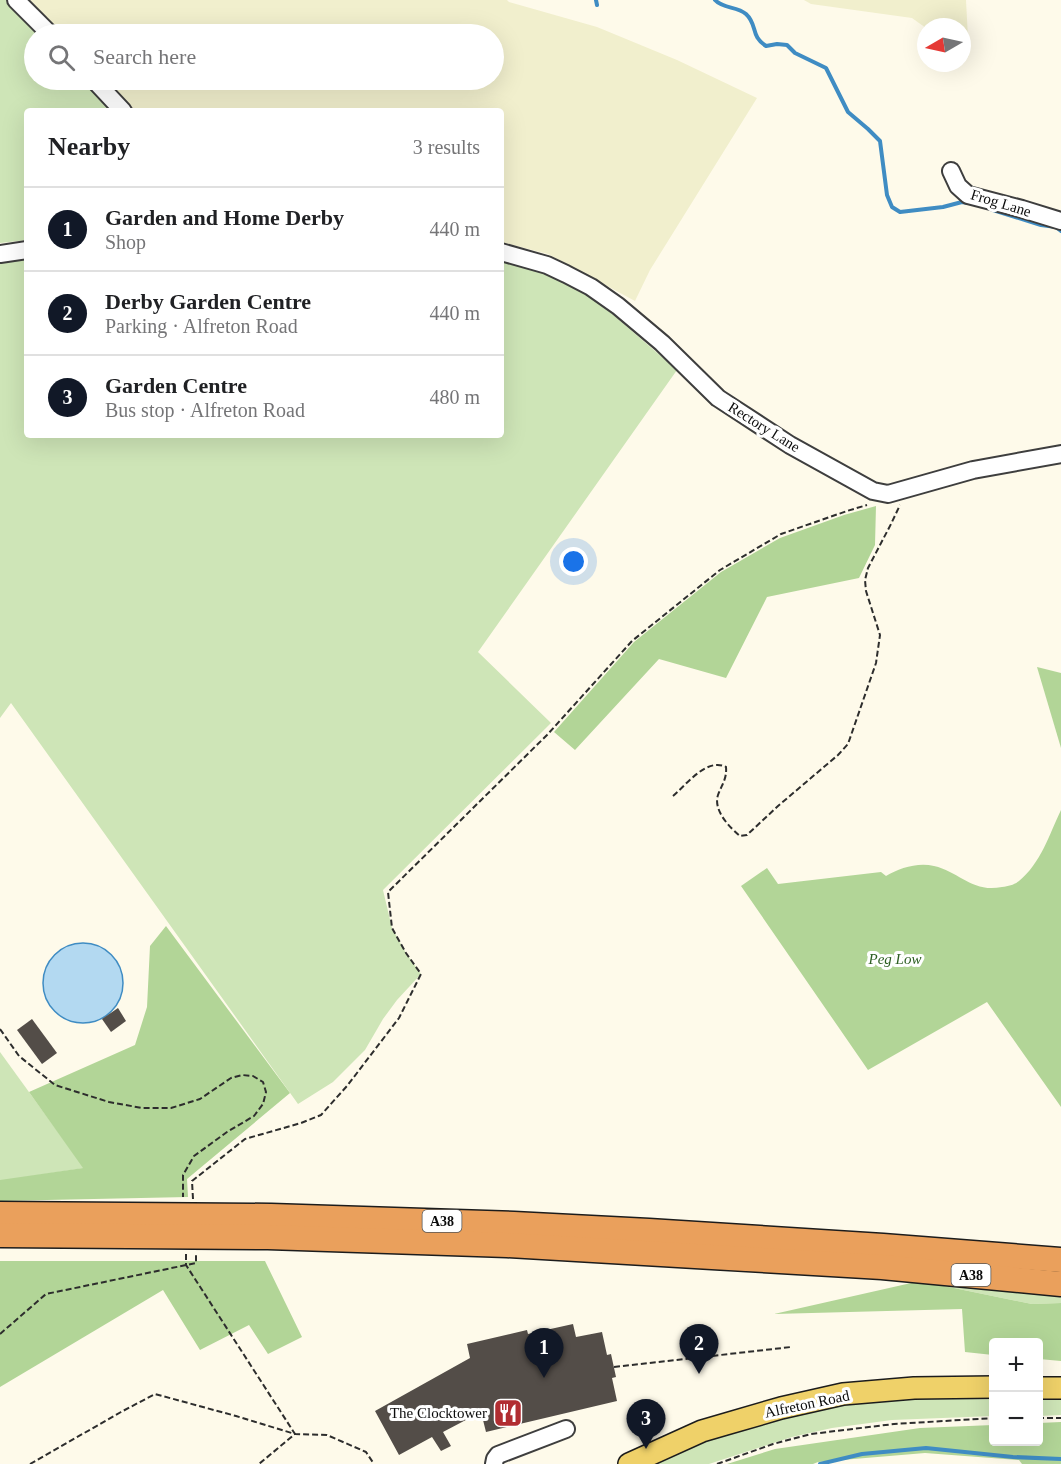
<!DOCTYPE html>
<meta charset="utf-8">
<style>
body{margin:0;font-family:"Times New Roman",serif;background:#f6f6f6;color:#202124}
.controls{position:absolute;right:18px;bottom:18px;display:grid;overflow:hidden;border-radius:6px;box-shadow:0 6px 24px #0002}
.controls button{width:54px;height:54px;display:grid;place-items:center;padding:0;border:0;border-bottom:2px solid #e0e0e0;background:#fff;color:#202124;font:30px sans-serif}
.compass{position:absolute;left:917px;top:18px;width:54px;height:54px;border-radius:50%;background:#fff;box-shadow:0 6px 24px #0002;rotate:261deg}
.you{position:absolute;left:574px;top:562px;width:21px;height:21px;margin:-15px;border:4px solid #fff;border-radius:50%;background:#1a73e8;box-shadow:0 0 0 9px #1a73e833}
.badge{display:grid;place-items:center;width:39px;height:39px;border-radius:50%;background:#111827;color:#fff;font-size:20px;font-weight:700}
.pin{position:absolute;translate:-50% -50px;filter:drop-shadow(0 2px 3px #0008)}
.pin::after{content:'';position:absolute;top:32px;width:21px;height:18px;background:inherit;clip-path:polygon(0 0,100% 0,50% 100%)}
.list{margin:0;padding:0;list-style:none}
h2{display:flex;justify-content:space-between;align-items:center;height:78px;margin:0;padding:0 24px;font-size:26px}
h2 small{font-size:20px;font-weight:400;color:#757577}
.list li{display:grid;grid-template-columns:39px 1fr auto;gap:18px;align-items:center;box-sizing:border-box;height:84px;padding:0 24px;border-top:2px solid #e0e0e0}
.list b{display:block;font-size:22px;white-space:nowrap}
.list p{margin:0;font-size:20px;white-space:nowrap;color:#757577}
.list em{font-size:20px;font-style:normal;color:#757577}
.icon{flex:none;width:33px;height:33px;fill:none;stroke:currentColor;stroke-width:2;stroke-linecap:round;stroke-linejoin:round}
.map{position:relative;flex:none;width:1061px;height:1464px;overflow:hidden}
.search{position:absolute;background:#fff;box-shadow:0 6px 24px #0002;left:24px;top:24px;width:480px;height:66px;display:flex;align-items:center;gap:15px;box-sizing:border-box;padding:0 21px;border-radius:33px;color:#757577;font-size:22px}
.panel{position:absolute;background:#fff;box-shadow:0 6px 24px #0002;left:24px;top:108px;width:480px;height:330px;border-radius:6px}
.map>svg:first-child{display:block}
.farmland{fill:#f1efcd}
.green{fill:#cee5b7}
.forest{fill:#b2d597}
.water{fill:#b3d9f1;stroke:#3f8cc3;stroke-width:1.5}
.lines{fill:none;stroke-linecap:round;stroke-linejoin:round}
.stream{stroke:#3f8cc3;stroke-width:4}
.building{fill:#534d48}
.minor-casing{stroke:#3e3e3e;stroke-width:20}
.major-casing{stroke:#1c1c1c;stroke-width:24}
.highway-casing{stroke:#1c1c1c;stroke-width:27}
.path{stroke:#2d2d2d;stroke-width:2;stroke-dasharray:6 3;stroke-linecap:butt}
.minor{stroke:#fff;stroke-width:16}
.major{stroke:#efd169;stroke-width:21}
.highway{stroke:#eaa05c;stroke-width:24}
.labels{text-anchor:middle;stroke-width:6;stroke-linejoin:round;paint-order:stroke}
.shield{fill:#fff;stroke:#545454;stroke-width:1.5}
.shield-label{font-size:14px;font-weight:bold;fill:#0b0b0b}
.street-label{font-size:15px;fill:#0b0b0b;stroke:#fff}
.park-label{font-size:15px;font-style:italic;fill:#2c5e21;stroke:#fff}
.poi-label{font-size:15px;fill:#0b0b0b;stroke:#fff;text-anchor:end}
</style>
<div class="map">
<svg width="1061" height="1464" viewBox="0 0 1061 1464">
<rect width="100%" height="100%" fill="#fefaea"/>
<g class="farmland">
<polygon points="30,0 507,0 509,2 597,27 677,60 757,98 650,270 635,301 548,254 501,242 501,111 136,111 104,80 494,80 494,34 62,34"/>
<polygon points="804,0 966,0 969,57 962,53 962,27 926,28 912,18 811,4"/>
</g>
<g class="green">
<polygon points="0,0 10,0 42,34 34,34 34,80 85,80 115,111 27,111 27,240 0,243"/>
<polygon points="27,258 27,435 501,435 501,258 566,274 677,370 478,652 551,723 383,890 392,928 406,953 421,974 397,1000 383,1019 365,1050 333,1082 298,1104 11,703 0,718 0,262"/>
<polygon points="0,1052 84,1168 0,1181"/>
<polygon points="920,1281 1061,1295 1061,1303 1032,1304"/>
<polygon points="1038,1395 1061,1395 1061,1415 1039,1416"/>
<path d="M993,1396V1416L892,1420L832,1428L792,1437L709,1464H647C705,1441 763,1418 825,1407C880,1397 937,1398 993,1396Z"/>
</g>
<g class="forest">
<polygon points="876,506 875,545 859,578 767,597 726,678 659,659 575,750 554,732 634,642 721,572 780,538 844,515"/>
<polygon points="1037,667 1061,673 1061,748"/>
<path d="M1061,810V1107L987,1002L868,1070L741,886L767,868L778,884L881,872L886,876C899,868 918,862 934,866C960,872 972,893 1002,887C1009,886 1014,885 1019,881C1041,863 1049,835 1061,810Z"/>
<polygon points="166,926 290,1093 187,1179 188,1197 0,1201 0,1180 83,1168 29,1092 135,1045 147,1007 150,946"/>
<polygon points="0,1261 265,1261 302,1337 268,1354 249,1325 200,1350 163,1290 0,1387"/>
<polygon points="920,1281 1032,1304 1061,1303 1061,1361 1039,1359 1038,1342 994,1342 993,1355 965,1352 962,1309 774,1314"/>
<polygon points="1061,1422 1061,1464 1022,1464 1019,1460 925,1453 818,1462 813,1464 727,1464 775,1449 920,1428 993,1425 994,1442 1038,1442 1039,1423"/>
</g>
<circle class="water" cx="83" cy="983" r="40"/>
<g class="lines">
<g class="stream">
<polyline points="596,0 597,5"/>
<path d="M715,0C723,9 737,6 746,14C758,25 750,36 766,46L777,44L787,45L795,53L826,68L848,112L868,129L880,141L887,195L892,207L900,212L943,207L962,202L968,203"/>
<polyline points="993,210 1041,225 1056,227 1061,231"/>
<polyline points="820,1464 862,1454 926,1448 1013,1457 1061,1459"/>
</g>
</g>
<g class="building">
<polygon points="118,1008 126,1021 111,1032 102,1019"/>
<polygon points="32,1019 57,1053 42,1064 17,1030"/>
<polygon points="573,1324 576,1337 602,1332 607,1355 611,1354 616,1377 612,1378 617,1401 486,1432 481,1412 443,1432 451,1446 441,1451 432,1437 399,1455 375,1411 470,1358 467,1344 527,1330 528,1334"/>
</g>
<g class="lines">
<g class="minor-casing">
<g id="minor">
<polyline points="16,0 50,34"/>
<polyline points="94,80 123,111"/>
<polyline points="951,171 958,186 968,195 1022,209 1061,221"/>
<polyline points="501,252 547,265 566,274 591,287 618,306 662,343 718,398 790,445 873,491 888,494 973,470 1061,454"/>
<polyline points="0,254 27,250"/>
<polyline points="494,1464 495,1459 498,1455 566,1429"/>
</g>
</g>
<g class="major-casing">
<g id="major">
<polyline points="1038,1388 1061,1388"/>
<polyline points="629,1464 702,1431 726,1424 781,1408 843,1394 914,1388 994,1387"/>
</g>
</g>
<g class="highway-casing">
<g id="highway">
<polyline points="0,1214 271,1216 514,1224 649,1231 883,1246 1061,1260"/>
<polyline points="0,1235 268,1237 507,1245 882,1267 1061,1284"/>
</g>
</g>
<g class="path">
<path d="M673,796C686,785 707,757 726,767C727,779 722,784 718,795C713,810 729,827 740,836L747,835L778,806L838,755L848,744L876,663L880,635L866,591L865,580L868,568L891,524L900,505"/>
<polyline points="0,1029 19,1056 55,1085 109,1102 142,1108 171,1108 200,1099 231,1078 242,1075 253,1076 263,1082 266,1092 263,1104 254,1116 227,1132 194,1156 183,1175 183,1197"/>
<polyline points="193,1199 192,1181 245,1139 301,1123 321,1115 347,1086 399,1018 421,974 406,953 392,928 388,892 547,735 632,641 720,570 781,534 847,511 867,505"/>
<polyline points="186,1254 186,1265 295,1434 259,1464"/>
<polyline points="0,1334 46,1294 196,1263 196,1255"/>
<polyline points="614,1367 791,1347"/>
<polyline points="1038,1418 1061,1418"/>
<polyline points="30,1464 121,1412 155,1394 236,1416 295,1434 327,1435 366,1452 374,1464"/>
<polyline points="717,1464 773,1444 811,1434 894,1424 994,1418"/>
</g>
<use href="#minor" class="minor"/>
<use href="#major" class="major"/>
<use href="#highway" class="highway"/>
</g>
<defs>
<g id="restaurant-square" transform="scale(1.5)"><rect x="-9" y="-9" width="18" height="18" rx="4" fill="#b12d31" stroke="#fff"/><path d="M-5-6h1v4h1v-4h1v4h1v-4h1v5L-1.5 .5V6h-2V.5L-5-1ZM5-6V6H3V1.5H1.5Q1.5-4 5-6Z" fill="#fff"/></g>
</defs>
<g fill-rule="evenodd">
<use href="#restaurant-square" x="508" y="1413"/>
</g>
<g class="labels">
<g class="shield">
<rect x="422.5" y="1210" width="39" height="22" rx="4.5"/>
<rect x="951.5" y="1264" width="39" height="22" rx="4.5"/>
</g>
<g class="shield-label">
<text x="442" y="1226">A38</text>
<text x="971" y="1280">A38</text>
</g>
<g class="street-label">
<text transform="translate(1001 203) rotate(17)" y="5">Frog Lane</text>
<text transform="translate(764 427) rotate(32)" y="5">Rectory Lane</text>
<text transform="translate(807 1404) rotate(-12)" y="5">Alfreton Road</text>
</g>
<g class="park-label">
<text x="895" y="964">Peg Low</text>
</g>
<g class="poi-label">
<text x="487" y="1418">The Clocktower</text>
</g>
</g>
</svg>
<div class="controls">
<button>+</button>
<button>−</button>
</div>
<svg class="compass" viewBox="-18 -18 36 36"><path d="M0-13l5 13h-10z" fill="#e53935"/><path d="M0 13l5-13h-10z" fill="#757577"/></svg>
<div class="you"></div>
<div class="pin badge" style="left:544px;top:1378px">1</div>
<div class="pin badge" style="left:699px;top:1374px">2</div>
<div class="pin badge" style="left:646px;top:1449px">3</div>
<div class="search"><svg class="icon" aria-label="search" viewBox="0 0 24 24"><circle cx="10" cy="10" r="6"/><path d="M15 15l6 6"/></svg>Search here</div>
<section class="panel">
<h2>Nearby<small>3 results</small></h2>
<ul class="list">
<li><span class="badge">1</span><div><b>Garden and Home Derby</b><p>Shop</p></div><em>440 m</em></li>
<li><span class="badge">2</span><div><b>Derby Garden Centre</b><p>Parking · Alfreton Road</p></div><em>440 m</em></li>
<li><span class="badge">3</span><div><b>Garden Centre</b><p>Bus stop · Alfreton Road</p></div><em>480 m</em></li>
</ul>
</section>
</div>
